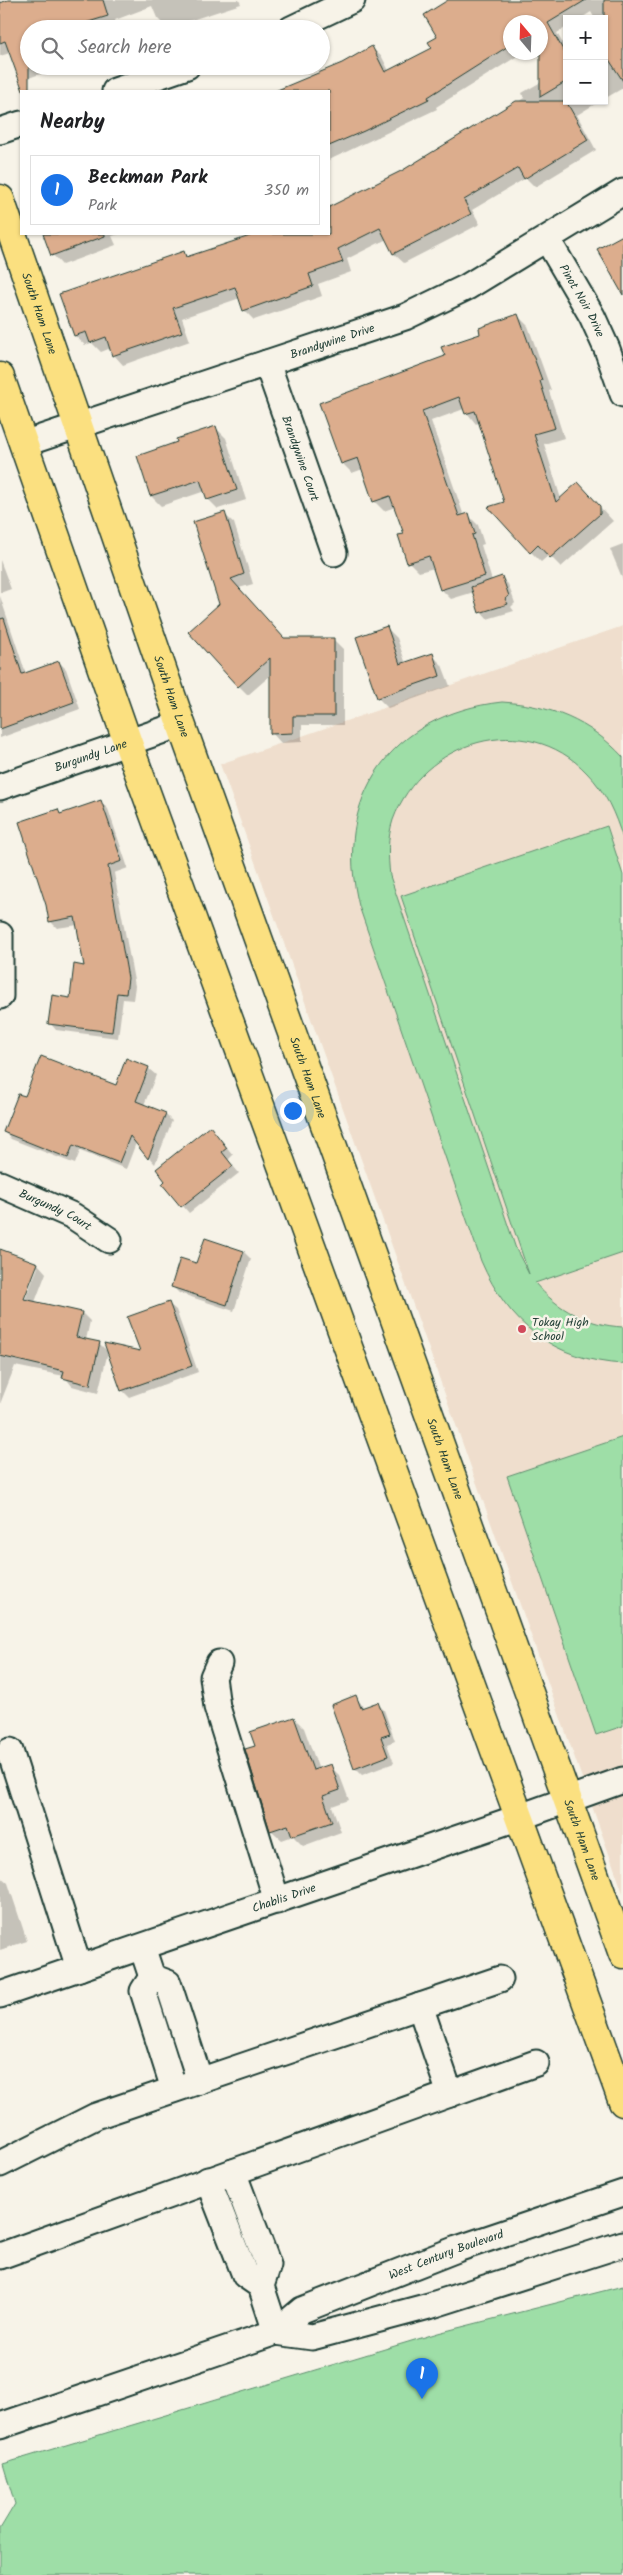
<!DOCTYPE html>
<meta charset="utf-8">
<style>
body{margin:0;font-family:Kalam,sans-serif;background:#f2f2f2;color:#202124}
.controls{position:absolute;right:15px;top:15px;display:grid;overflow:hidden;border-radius:0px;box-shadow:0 1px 4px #0004}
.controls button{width:45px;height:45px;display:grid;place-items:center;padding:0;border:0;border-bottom:1px solid #e0e0e0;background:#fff;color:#202124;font:25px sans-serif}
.compass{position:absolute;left:503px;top:15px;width:45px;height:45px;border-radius:50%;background:#fff;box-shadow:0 1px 4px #0004;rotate:341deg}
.you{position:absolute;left:292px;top:1110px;width:18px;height:18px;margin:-12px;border:4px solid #fff;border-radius:50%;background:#1a73e8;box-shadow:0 0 0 8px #1a73e833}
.badge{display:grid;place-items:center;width:32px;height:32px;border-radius:50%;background:#1a73e8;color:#fff;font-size:16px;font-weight:700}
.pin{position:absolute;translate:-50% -41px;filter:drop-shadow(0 1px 2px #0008)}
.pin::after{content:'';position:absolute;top:26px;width:18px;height:15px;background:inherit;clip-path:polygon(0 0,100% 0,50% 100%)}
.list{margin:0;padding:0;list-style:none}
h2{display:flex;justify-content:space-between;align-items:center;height:65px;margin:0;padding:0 20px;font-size:21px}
h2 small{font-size:16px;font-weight:400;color:#757577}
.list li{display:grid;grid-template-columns:32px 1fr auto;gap:15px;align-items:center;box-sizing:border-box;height:70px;margin:0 10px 10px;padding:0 10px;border:1px solid #e0e0e0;border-radius:0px}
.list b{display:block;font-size:19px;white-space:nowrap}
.list p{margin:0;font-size:16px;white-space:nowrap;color:#757577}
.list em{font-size:16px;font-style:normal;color:#757577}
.icon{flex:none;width:28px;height:28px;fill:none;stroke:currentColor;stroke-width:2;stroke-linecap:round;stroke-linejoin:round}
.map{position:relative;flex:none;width:623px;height:2575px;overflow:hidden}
.search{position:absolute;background:#fff;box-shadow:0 1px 4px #0004;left:20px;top:20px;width:310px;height:55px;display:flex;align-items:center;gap:12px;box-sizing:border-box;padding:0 18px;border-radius:28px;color:#757577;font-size:19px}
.panel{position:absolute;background:#fff;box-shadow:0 1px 4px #0004;left:20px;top:90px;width:310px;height:145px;border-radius:0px}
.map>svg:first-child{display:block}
.built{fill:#efdecd}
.green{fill:#9edea7;stroke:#5e8e6e}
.shadow{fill:#0003;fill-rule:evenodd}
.building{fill:#dcad8d;stroke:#1f3d34}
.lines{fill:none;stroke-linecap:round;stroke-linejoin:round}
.minor-casing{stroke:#1f3d34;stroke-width:29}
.major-casing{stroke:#1f3d34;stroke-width:31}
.minor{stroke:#f7f3e8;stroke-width:25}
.major{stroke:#fbe080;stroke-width:28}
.poi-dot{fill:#d1495b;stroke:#f7f3e8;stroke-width:2}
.labels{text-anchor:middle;stroke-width:5;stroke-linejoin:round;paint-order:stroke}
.street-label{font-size:12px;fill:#1f3d34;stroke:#f7f3e8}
.poi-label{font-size:12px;fill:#1f3d34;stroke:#f7f3e8;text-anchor:start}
</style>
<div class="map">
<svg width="623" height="2575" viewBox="0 0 623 2575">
<rect width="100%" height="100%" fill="#f7f3e8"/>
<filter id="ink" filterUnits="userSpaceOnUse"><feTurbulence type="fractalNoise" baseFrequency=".02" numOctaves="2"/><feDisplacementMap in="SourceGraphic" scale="10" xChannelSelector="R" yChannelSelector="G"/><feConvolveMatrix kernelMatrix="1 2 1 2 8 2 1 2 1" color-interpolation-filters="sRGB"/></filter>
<g filter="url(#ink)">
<polygon class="built" points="623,626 623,1893 220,764"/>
<g class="green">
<path d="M502,702C550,705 590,721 623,757V839C615,814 606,792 587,773C526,708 422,741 393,820C387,838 388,857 390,876L516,1249L529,1274L401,896L607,826L623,875V1253L535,1283C558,1310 587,1325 623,1327V1364C554,1360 508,1324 481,1261L359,906C332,798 391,714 502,702Z"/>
<polygon points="623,1437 623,1726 596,1735 507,1476"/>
<polygon points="623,2286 623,2575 0,2575 0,2529 15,2504 3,2464 438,2333"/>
</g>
<g class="shadow">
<polygon points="0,0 4,3 12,0 239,0 241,4 167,28 157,18 152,6 115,20 117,26 108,29 29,29 29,66 62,66 26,79 10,53 0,56"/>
<polygon points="450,0 623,0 623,88 604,99 604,19 595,19 591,12 580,19 567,19 567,27 557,33 567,51 567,101 600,101 577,115 596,150 535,187 526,178 472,210 480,224 404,263 394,254 387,239 347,259 351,272 318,284 322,296 283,310 254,320 244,310 240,298 182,318 190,341 123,365 114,355 111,348 101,352 92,343 85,345 75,336 184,253 189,258 260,234 329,234 329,209 404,171 454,141 524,98 522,93 553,75 540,22 510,22 510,52 524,52 436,107 437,109 329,160 329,91 314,91 308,78 343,64 372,48 382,57 389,71 434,48"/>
<polygon points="45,234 119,234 112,236 116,245 62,265 53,255"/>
<polygon points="518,316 528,326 551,390 549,391 564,438 544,444 561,499 588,494 613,521 561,567 549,555 541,562 531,552 505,503 480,422 476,424 464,409 431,421 464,516 468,515 478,525 484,544 481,545 492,581 501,577 508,584 515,603 511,607 514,611 487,619 481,612 474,592 451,599 441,589 434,568 419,572 409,562 405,534 395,507 384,511 374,501 363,469 352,473 342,463 446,357"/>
<polygon points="216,428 226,438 246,500 218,509 208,499 205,491 161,506 151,496 138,456"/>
<polygon points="224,514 234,523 253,584 239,588 285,639 333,639 343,649 343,725 302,725 302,742 281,743 272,733 272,674 248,695 239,686 220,604"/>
<polygon points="623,544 623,580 610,549"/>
<polygon points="0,560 11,589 0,593"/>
<polygon points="0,596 26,674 59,662 66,669 80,709 0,738"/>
<polygon points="387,628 397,638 406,664 432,655 442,665 450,686 388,708 378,698 357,638"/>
<polygon points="101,802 108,809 128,868 114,873 135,986 133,1000 123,999 118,1038 56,1030 50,1023 71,999 86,967 78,925 57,928 51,922 58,811 62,815"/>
<polygon points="127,1060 149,1069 156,1075 144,1105 165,1114 172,1121 155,1164 136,1143 126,1169 80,1151 75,1164 11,1139 4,1132 25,1098 116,1087"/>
<polygon points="217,1135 233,1155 228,1160 239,1173 189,1213 164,1184"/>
<polygon points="205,1239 244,1252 251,1259 234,1311 179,1293 173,1287 197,1265"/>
<path d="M0,1250L38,1264L46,1273L35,1302L82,1313L90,1321L86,1340L99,1343L108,1352L98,1393L72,1386L64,1376L15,1366L0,1404ZM35,1267H38L23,1305L21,1304Z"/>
<polygon points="169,1304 176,1310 198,1372 129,1397 122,1390"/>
<polygon points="356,1697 364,1708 377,1703 384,1710 395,1741 387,1744 394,1763 362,1775 355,1768"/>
<polygon points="294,1718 304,1728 319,1770 330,1766 340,1776 349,1800 332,1806 341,1832 303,1846 293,1836 282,1840 272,1831 247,1750 257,1746"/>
<polygon points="0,1876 8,1883 27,1941 0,1950"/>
</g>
<g class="building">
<polygon points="8,0 103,0 108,16 82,24 84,29 29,29 29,91 23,91 5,41 0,43 0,3"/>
<polygon points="448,0 586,0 548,23 567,57 567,81 540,97 540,22 510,22 510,45 428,97 429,99 364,131 329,146 329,91 275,91 342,63 372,46 385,72 432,48 428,42 437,37 424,15"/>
<polygon points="604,0 623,0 623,81 604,52"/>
<polygon points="516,101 566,101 588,140 524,179 518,168 464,200 471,214 393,254 380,228 338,249 343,262 309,274 313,286 243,311 235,287 173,308 182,332 112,356 106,337 90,343 86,332 74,336 59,294 184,251 186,257 256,234 329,234 329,207 403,170"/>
<polygon points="43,234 105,234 105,236 51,256"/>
<polygon points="623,235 623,295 597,249"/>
<polygon points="518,314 542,380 540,381 555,428 534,434 556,502 578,482 600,506 600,514 550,558 538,545 530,553 488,507 504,502 475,411 465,414 459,397 422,411 459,516 469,513 475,534 472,535 485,576 440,590 429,556 407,563 398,535 404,534 390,496 373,502 358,458 341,464 319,403 445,356 441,347 480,334 479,328"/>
<polygon points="216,426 237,490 207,500 200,480 150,496 137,456 177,442 176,439"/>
<polygon points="225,512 244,574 231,579 284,638 334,638 334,716 293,716 293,733 270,734 270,658 238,687 188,632 219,604 193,522"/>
<polygon points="502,576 509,596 505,599 508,604 479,613 471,587"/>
<polygon points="4,618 22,674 59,661 74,702 0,729 0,619"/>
<polygon points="387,626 400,664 433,653 440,676 377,698 356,637"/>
<polygon points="101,800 122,861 108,866 128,978 126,994 117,993 112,1032 48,1024 52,995 70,998 74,964 84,966 75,917 49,922 46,905 19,822 58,809 60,814"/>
<polygon points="41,1056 116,1085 126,1058 149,1067 136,1101 166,1113 148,1159 130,1136 119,1163 73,1145 68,1158 3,1132 18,1094 25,1096"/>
<polygon points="210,1126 227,1148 222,1152 233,1166 181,1207 162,1184 165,1181 156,1169"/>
<polygon points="205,1238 244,1251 227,1305 171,1287 180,1258 196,1263"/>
<polygon points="0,1249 38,1263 24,1299 82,1312 76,1337 100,1342 90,1385 62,1378 64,1371 0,1356"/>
<polygon points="169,1302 192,1366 121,1391 104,1343 140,1351 127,1317"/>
<polygon points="356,1695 361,1708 378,1702 390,1734 381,1737 388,1756 354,1769 331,1705"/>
<polygon points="294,1717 313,1770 331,1764 340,1790 323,1796 332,1822 292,1836 288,1825 270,1831 245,1749 255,1746 250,1732"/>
</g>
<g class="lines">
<g class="minor-casing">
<g id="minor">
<polyline points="291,29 352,0"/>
<polyline points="115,91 187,66"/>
<polyline points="0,131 21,124"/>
<path id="s1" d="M547,239L592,316L607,349L623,394"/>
<path id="s2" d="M267,363L334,553"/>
<path id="s3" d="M23,444L405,317L467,287L623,192"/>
<path id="s4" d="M0,787L181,724"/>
<polyline points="0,935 0,996"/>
<path id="s5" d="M0,1184L73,1216L109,1240"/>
<polyline points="219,1663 213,1677 217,1707 277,1901"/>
<polyline points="10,1751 79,1968"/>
<polyline points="142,1947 152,1977 168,1983 200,2081"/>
<polyline points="152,1977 143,1991 174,2089"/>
<path id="s6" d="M0,1995L520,1817L623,1780"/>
<polyline points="420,2006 450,2094"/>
<polyline points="0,2164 96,2116 500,1979"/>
<polyline points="233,2172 268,2265 261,2286 276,2332"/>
<polyline points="208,2180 245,2275 261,2286"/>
<polyline points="0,2256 536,2063"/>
<polyline points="276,2332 312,2337 429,2306 623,2244"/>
<path id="s7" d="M0,2426L276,2332L302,2310L457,2249L623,2193"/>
</g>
</g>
<g class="major-casing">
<g id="major">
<path id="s8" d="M0,199L181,724L623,1954"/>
<polyline points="0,377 128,743 623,2102"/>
</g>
</g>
<use href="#minor" class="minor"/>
<use href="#major" class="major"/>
</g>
</g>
<circle class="poi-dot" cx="522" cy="1329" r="5"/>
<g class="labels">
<g class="street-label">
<text dy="4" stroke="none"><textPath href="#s1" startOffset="71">Pinot Noir Drive</textPath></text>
<text dy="4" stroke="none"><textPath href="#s8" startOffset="121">South Ham Lane</textPath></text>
<text dy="4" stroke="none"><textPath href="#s3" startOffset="326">Brandywine Drive</textPath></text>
<text dy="4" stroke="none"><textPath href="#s2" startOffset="101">Brandywine Court</textPath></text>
<text dy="4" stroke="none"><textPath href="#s8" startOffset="526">South Ham Lane</textPath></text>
<text dy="4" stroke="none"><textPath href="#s4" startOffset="96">Burgundy Lane</textPath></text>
<text dy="4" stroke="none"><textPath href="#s8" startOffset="931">South Ham Lane</textPath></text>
<text dy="4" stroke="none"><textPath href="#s5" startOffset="61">Burgundy Court</textPath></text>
<text dy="4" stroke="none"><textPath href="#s8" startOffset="1336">South Ham Lane</textPath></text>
<text dy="4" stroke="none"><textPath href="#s8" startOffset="1741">South Ham Lane</textPath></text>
<text dy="4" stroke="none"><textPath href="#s6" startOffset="300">Chablis Drive</textPath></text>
<text dy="4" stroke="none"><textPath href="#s7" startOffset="480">West Century Boulevard</textPath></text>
</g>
<g class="poi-label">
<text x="532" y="1326">Tokay High<tspan x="532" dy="14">School</tspan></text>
</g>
</g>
</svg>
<div class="controls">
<button>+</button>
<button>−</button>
</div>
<svg class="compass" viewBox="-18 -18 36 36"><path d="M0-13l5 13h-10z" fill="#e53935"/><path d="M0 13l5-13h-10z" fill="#757577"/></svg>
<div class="you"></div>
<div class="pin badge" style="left:422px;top:2399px">1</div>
<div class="search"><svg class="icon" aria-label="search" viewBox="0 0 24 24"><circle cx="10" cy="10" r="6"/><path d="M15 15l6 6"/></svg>Search here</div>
<section class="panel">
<h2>Nearby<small></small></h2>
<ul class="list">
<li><span class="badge">1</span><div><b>Beckman Park</b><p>Park</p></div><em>350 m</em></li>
</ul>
</section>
</div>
